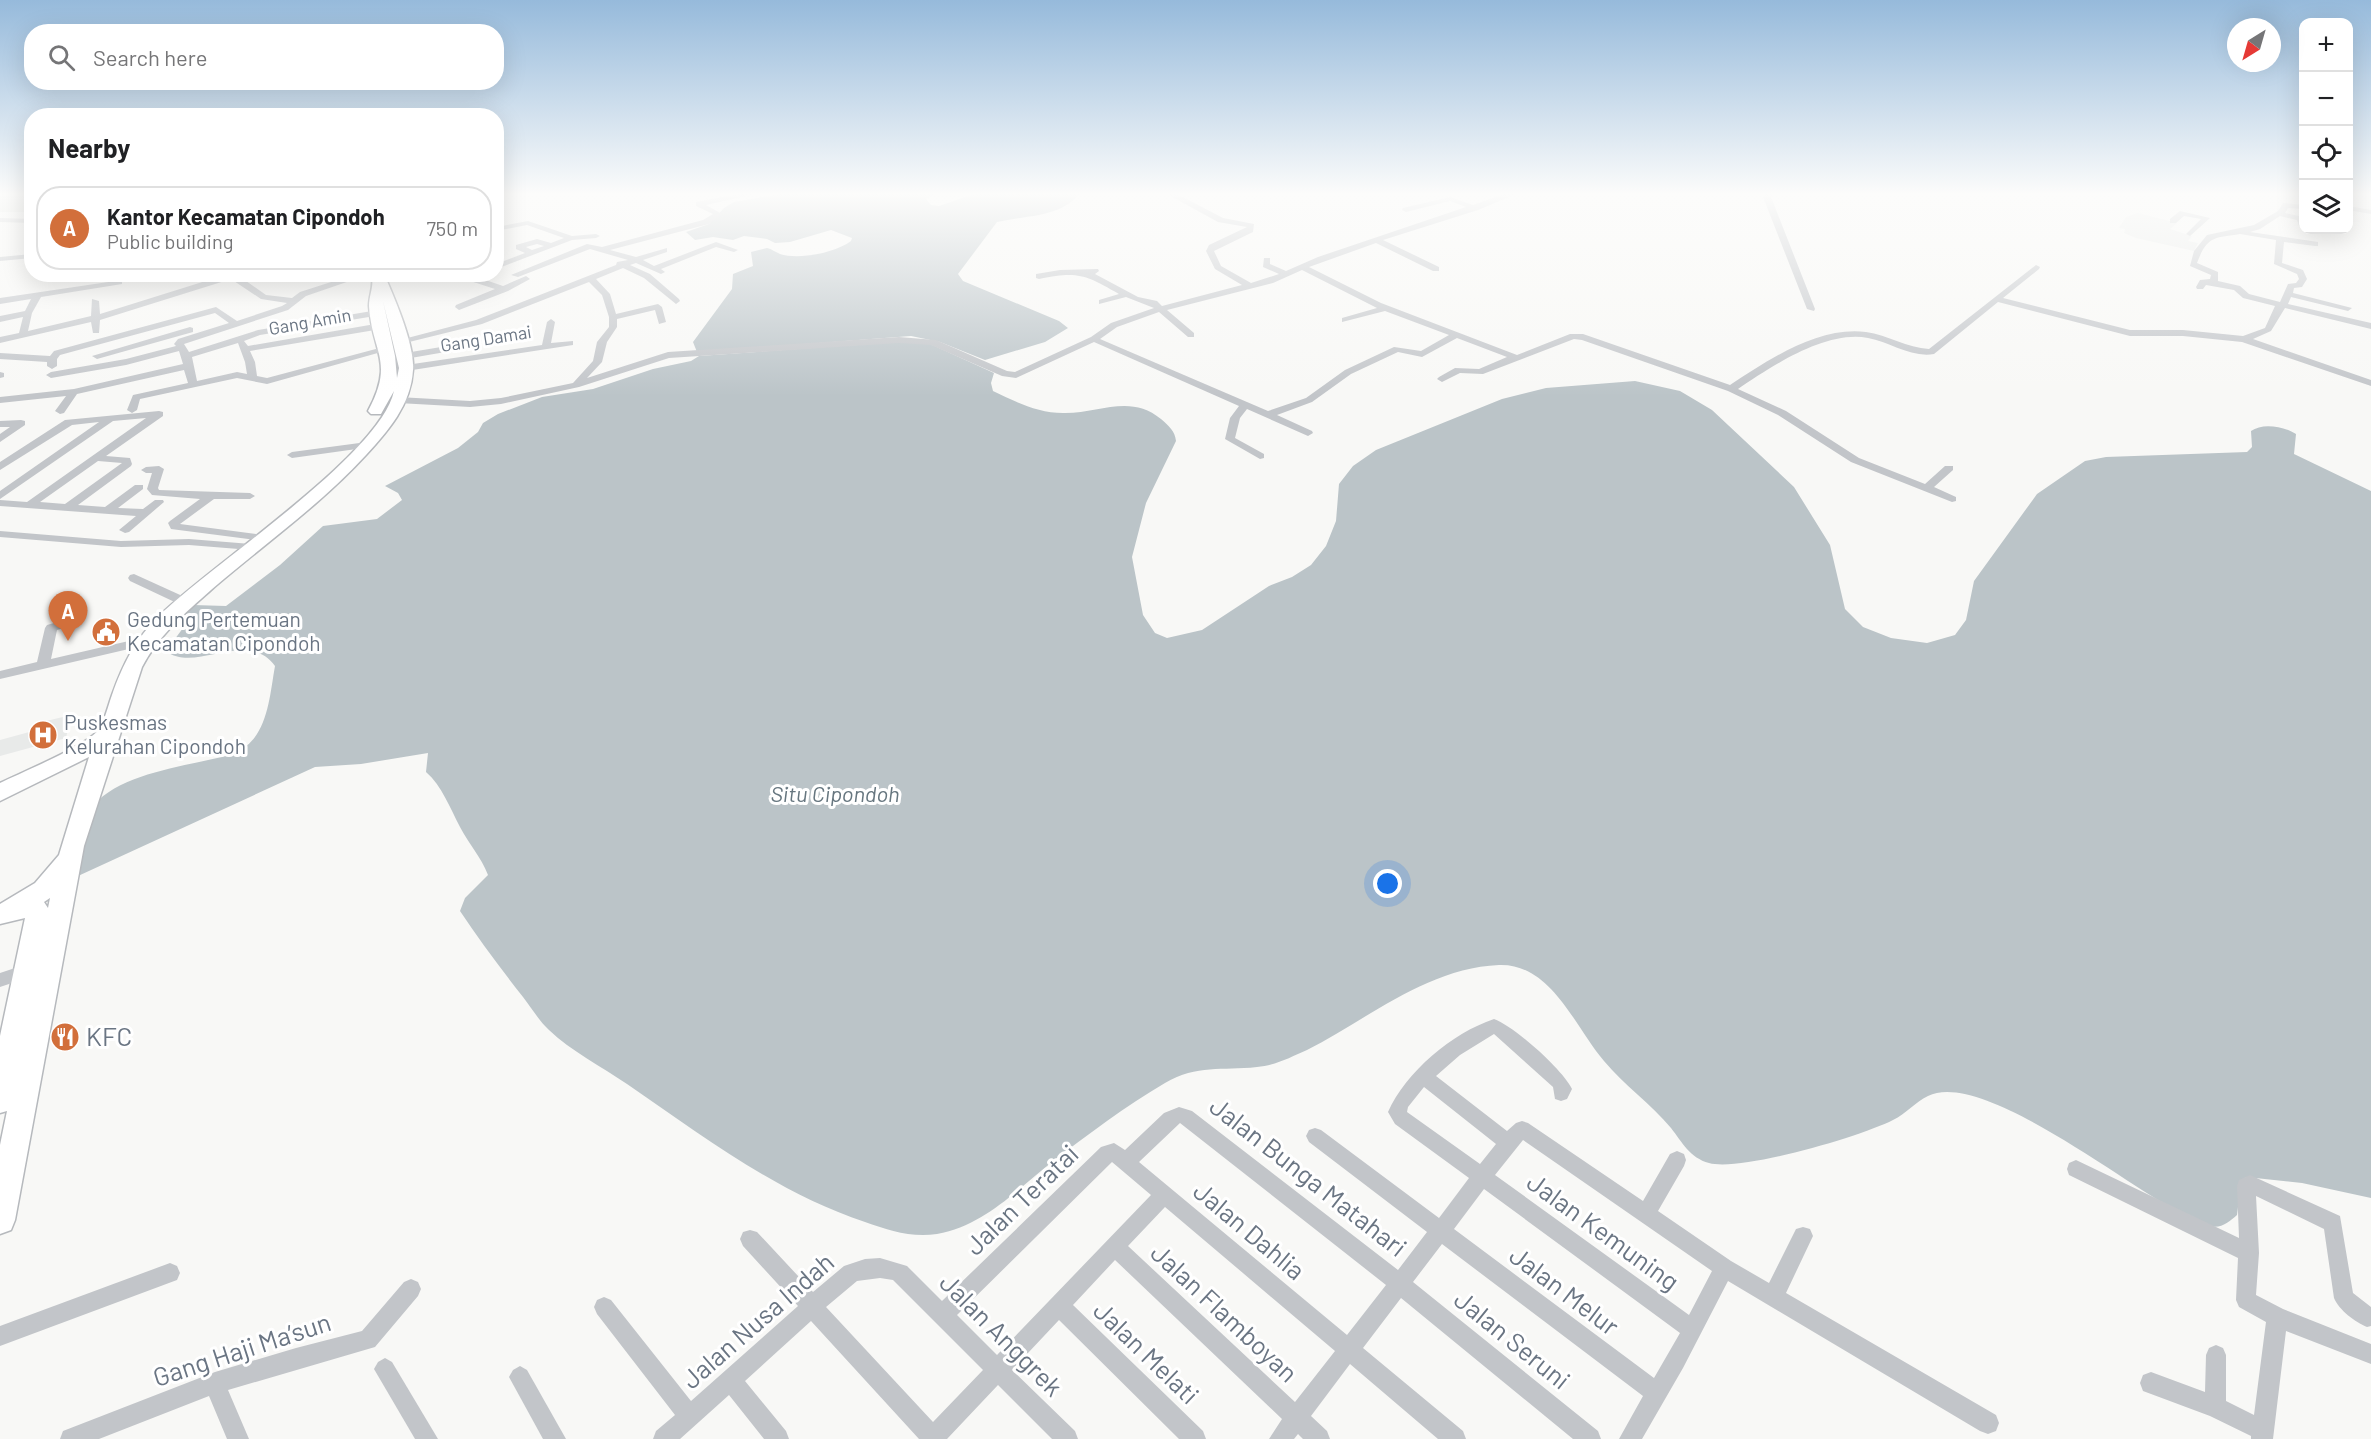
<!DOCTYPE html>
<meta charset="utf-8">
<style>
body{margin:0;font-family:Barlow,sans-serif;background:#f6f6f6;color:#202124}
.controls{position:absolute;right:18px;top:18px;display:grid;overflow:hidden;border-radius:12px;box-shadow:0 6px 24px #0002}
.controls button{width:54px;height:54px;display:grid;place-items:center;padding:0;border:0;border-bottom:2px solid #e0e0e0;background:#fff;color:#202124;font:30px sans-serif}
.compass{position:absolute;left:2227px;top:18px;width:54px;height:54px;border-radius:50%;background:#fff;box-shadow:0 6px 24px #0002;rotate:217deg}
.you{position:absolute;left:1388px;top:884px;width:21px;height:21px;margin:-15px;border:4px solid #fff;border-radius:50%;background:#1a73e8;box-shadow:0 0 0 9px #1a73e833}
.badge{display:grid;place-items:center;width:39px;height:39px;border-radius:50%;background:#d26f3b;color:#fff;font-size:20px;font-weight:700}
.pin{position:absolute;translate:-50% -50px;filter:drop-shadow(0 2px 3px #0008)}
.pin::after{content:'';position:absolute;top:32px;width:21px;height:18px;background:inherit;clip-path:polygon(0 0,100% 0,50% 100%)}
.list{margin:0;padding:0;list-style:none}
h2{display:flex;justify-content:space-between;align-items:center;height:78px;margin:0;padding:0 24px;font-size:26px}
h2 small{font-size:20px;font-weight:400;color:#757577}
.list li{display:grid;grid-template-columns:39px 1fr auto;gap:18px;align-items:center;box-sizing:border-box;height:84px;margin:0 12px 12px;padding:0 12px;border:2px solid #e0e0e0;border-radius:24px}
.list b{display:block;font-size:22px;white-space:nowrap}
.list p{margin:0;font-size:20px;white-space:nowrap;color:#757577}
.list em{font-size:20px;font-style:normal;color:#757577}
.icon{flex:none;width:33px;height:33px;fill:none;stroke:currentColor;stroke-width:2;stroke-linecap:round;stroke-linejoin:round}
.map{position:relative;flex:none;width:2371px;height:1439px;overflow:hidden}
.search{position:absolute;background:#fff;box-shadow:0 6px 24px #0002;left:24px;top:24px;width:480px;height:66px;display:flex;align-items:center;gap:15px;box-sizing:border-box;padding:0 21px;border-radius:24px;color:#757577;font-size:22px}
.panel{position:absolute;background:#fff;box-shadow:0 6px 24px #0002;left:24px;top:108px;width:480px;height:174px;border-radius:24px}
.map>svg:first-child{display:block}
.built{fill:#e8eae9}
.green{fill:#d9ded7}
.water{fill:#bbc4c8}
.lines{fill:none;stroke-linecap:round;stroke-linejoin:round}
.primary-casing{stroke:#b6b9bd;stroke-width:3}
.street{fill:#c2c5c9;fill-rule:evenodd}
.primary{fill:#fff;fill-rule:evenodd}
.labels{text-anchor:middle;stroke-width:6;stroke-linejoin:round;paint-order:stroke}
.far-street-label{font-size:18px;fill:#6a7583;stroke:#fff}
.poi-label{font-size:21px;fill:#6a7583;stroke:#fff;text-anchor:start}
.water-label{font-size:22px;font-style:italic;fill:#66767f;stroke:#fff}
.near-poi-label{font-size:26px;fill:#6a7583;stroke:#fff;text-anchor:start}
.near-street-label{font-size:26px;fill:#6a7583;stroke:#fff}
</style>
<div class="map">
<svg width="2371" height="1439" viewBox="0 0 2371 1439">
<rect width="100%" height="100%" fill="#f8f8f6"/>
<g class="built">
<polygon points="2138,213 2177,223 2170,229 2192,236 2188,241 2198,243 2194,251 2136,238 2124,233 2125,229 2119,228 2126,217"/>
<polygon points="71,715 66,738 0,756 0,740 33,731 34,724"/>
</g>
<rect class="green" x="0" y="194" width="31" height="18"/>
<g class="water">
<path d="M779,194H937L926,199L931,205L939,206L974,194H1080C1058,218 1027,215 997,222L958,274L963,281L1059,321L1068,328L1045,342L985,360L940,342L911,336L697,352L693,342L732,289L733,274L753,266L751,252L767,248C772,249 775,252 780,254C799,260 835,253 851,241L852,238L831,230L790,242L775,243L767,239L744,236L733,240L713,237L695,240L686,232L709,224L724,208L734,202Z"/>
<path d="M896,342L928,343L994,373L991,383L993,391C1016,402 1038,413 1063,413C1098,414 1130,393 1161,419C1169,426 1175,431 1176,441L1146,503L1132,557L1143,615L1155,633L1167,638L1202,630L1269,586L1292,577L1311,565L1326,546L1336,521L1339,484L1353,466L1376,450L1502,399L1546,388L1635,381L1680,391L1712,410L1794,487L1830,545L1845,609L1863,627L1891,638L1927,643L1955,635L1966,620L1974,581L2037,494L2085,461L2106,457L2247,452L2252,447L2251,431C2263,422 2285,427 2296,434L2294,454L2371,491V1198L2302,1183L2246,1177L2241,1183L2237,1215C2229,1222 2221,1229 2210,1226C2200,1225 2189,1217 2181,1213C2128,1187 1982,1069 1928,1096C1915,1102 1906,1114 1893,1120C1862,1136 1741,1172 1709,1163C1690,1158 1682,1142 1671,1128C1651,1104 1624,1085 1604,1061C1575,1027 1551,963 1499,965C1427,968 1368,1019 1307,1050C1291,1057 1274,1066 1257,1067C1221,1071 1198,1064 1165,1083C1127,1105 1086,1136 1052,1162C1015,1191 985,1225 937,1234C911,1238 888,1230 865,1222C777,1193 703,1136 627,1084C602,1067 571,1051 549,1030C539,1021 531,1007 523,997C501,969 480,941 460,911L465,898L488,875C481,857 469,844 460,827C450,808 442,786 426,772L428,753L361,764L315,767L78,876L77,866L94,805C123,771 192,766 233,754C268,740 269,699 275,666C247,628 195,674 166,651L186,624L188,614L184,613L193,605L226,606L280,565L323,526L377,519L402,500L398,493L385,486L458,448L478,432L483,423L498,414L542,397L593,389L653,369L691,361L699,356Z"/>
</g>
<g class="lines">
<g class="primary-casing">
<path id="primary" d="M371,274H384C394,297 415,345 413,370C411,405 388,431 366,455C319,506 263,545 211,590C184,614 159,635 142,667L84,846L15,1220L11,1230L0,1234V1145L7,1111L0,1113V1036L25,918L0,924V904L35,883L59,855L89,757L0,801V783C20,773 89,745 99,729C105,720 108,706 112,695C123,664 136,638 160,615C212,564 380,455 394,391L381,414H371L368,411C395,361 372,353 369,306C369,294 375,285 371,274ZM383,301L399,368L397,378L395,356ZM50,898L48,908L44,902Z"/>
</g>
<g class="street">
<path d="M738,194H755L706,205L722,214L709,224L610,250L636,257L667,248V252L643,260L654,266L716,242L738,250L734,252L716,247L661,269L665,272L661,274L636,263L630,265L650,274L679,299L680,301L676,304L644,278L623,268L596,279L610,294L616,314L658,304L662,307L666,322L659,324L655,310L617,319V327L607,342L602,362L587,378L668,352L899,337L936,340L1007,371L1015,372L1091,337L1111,323L1154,308L1126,297L1099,304V300L1119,294C1085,275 1079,271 1039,279L1036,278V274L1060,270L1098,269L1099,271L1095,274L1138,297L1157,301L1162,306L1242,285L1215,269L1206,251L1209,245L1247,227L1218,222L1167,194H1177L1223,218L1254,224L1253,232L1214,251L1221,266L1251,283L1279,274L1263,267L1264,258H1270V264L1286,271L1318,257L1466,207L1450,201L1406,212L1402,210L1403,208L1450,197L1473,205L1504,194H1516L1478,210L1383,240L1439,267V271H1433L1376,243L1309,267L1381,303L1517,355L1570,334H1583L1730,385C1768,360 1818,326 1866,332C1888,335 1907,348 1929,349L2036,265L2040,267L2039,269L2003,298L2130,330H2183L2243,336L2265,328L2275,306L2243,298L2234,290L2206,285L2203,289H2197L2196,287L2200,280L2210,279L2211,275L2190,266L2194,251L2207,235L2254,225L2278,211L2283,203L2304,205V209L2288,208L2285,213L2304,217V226H2299L2297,220L2280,216L2260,229L2250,232L2318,242V246H2315L2284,242L2282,263L2303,270L2307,279L2302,287L2294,288L2293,293L2352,308L2348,311L2291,297L2288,304L2371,323V329L2285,308L2271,331L2253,339L2371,380V386L2242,342L2183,336H2130L1998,302L1934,354C1911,358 1890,342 1868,338C1826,330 1772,366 1738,389L1786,411L1859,458L1925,484L1945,466H1953V470L1934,487L1956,497V501L1952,502L1851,462L1778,415L1728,391L1582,340L1574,339L1483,374L1460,373L1442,382L1437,379L1439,377L1455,368L1479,369L1507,357L1457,338L1422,357L1398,352L1351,374L1312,402L1277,415L1312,431L1313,433L1308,436L1247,409L1240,418L1235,438L1264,454V458L1260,459L1225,439L1230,418L1239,406L1094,342L1016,378L1002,376L931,345L899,343L669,358L579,387L501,404L470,407L398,403L393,400L398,397L470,401L501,398L573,383L593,361L597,342L609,327V317L602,295L589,282L482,324L401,344L396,341L476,320L616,265L617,262L628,260L590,249L518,277L511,275L587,244L602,247L703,220L713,214L696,206V202ZM2240,234L2276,240L2274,264L2297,274L2299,279L2296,283L2288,284L2280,302L2249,294L2240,286L2218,281V272L2197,263C2207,236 2214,238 2240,234ZM1302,270L1377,308L1342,318V322L1385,311L1449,335L1421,351L1394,347L1345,370L1306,398L1268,411L1100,339L1117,327L1159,312L1188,337H1194V333L1167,310L1273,283Z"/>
<polygon points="1765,194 1773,194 1771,197 1815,309 1814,311 1807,309 1763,197"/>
<polygon points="2348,206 2371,210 2371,214 2348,210"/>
<polygon points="2180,211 2210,218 2190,236 2186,234 2201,219 2184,216 2176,223 2170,223 2170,219"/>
<polygon points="0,218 32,219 32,223 0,222"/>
<path d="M528,221L572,236L596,234L600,236L596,238L572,240L496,269V264L525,253L516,249V245L537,239L551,243L564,238L527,225L496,231V227ZM537,244L544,246L532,250L526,247Z"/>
<polygon points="32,254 32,258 0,261 0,257"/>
<path d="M114,274H122V284L41,297L32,313L28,331L91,316L92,299L99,301L100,314L228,274H242L239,276L266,295L292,298L300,292L356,274H370L306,296L288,310L184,344L189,352L258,330L378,310L381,311V315L260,335L244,341L248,346L381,323L385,326L381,329L250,351L255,362L257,376L267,378L387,346L392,349L267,384L237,378L140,399L137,410L132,413L127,410L133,395L188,383L184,370L77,394L64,413L60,414L55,411L66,396L0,403V397L74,389L183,364L179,351L126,365L51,378L46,375L51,372L126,359L176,346L174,344L178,339L229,323L215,313L60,355L57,359V366L52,369L47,366V362L0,359V353L50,356L54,351L216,307L237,321L282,306L287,303L261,299L231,279L100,320L99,333H93L91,322L0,343V337L19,333L23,317L0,322V316L25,311L31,299L0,304V298L115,281ZM238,343L245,362L247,374L237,372L197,381L192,357Z"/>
<polygon points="457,274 468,274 503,286 526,276 530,279 508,291 459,310 455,307 456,305 495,289 458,277"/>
<polygon points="551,319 555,322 551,343 573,341 573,345 406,371 401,368 406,365 542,345 547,322"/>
<polygon points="190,327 193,328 193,332 97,359 92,356"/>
<polygon points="477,341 482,344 480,346 405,359 400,356 405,353"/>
<polygon points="0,372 4,373 4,377 0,378"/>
<path d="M159,411L163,412V416L106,456L130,458L132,464L131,466L78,505L105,507L135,485H143V489L118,508L143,509L155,500H163L164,502L129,532L125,533L119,530L136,516L0,506V500L27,502L146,418L113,421L0,499V491L99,422L72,425L0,470V462L65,420ZM98,461L122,463L65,504L40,502Z"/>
<polygon points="21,420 25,421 25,425 0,442 0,434 10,427 0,427 0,421"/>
<polygon points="367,442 371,443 371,447 292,458 287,455 292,452"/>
<polygon points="159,466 164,469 158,488 159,490 250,493 255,496 250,499 214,499 180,524 263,535 269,538 263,541 171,529 168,523 170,521 200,499 152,495 147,489 152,473 146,473 141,470 146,467"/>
<polygon points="0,531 121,541 189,539 251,544 257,547 251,550 189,545 121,547 0,537"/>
<polygon points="134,574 189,599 191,602 185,606 181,605 130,581 128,578 130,575"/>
<polygon points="77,597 83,601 80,621 78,624 57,630 51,659 146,637 152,641 146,645 0,679 0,671 37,662 45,628 47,625 68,619 71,601"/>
<polygon points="27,964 33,966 35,971 33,976 0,987 0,973"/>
<path d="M1494,1019C1514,1026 1563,1070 1572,1089L1567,1099L1561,1101L1555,1099L1553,1087L1494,1034L1460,1055L1436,1076L1507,1131L1516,1123L1522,1121L1528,1123L1643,1201L1670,1154L1677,1151L1684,1154L1686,1160L1684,1166L1658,1211L1731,1261L1769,1283L1796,1229L1803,1227L1810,1229L1813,1236L1786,1293L1996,1415L1999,1423L1996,1431L1988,1434L1980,1431L1728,1281L1683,1368L1642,1439H1619L1643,1396L1442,1244L1413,1282L1598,1431L1601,1439H1573L1401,1298L1363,1348L1463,1431L1466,1439H1438L1350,1364L1311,1416L1327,1431L1330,1439H1303L1298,1434L1294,1439H1269L1282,1419L1115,1260L1073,1305L1203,1431L1206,1439H1179L1059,1320L1012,1370L1075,1431L1078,1439H1052L998,1385L947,1439H919L811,1321L745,1381L786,1431L789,1439H764L729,1395L680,1439H653L656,1431L675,1415L597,1314L594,1307L597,1300L604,1297L611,1300L691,1401L798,1306L743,1246L740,1239L743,1232L750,1230L757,1232L813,1292L844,1266L865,1259L880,1258L907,1266L942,1301L1101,1147L1114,1143L1125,1150L1164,1113L1179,1107L1192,1111L1398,1270L1427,1232L1309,1142L1306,1136L1309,1130L1315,1128L1321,1130L1439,1218L1469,1178L1395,1124L1388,1112C1406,1072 1452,1033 1494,1019ZM1424,1087L1496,1144L1480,1164L1407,1112L1408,1107ZM1180,1123L1386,1285L1347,1335L1139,1162ZM1523,1140L1712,1271L1689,1315L1495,1175ZM1112,1162L1151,1195L997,1355L957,1315ZM1484,1189L1680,1333L1654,1378L1454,1229ZM1165,1207L1335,1351L1295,1402L1128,1246ZM880,1278L893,1280L983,1370L933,1422L826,1307L857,1281Z"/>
<path d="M2076,1160L2239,1238L2237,1186L2239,1180L2250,1175L2340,1216L2353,1293L2371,1307V1326L2367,1327C2355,1322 2339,1310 2334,1298L2324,1229L2256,1196L2259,1253L2256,1295L2283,1309L2371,1344V1364L2286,1331L2273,1439H2251V1436L2210,1416L2143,1391L2140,1383L2143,1375L2151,1372L2205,1392L2206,1355L2209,1348L2216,1345L2223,1348L2226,1355V1401L2254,1415L2266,1322L2239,1307L2236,1300L2238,1258L2069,1175L2067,1169L2069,1163Z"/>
<polygon points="170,1263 177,1266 180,1273 177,1280 0,1346 0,1326"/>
<polygon points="411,1279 418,1282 421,1289 418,1296 375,1347 228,1390 249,1439 227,1439 209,1396 99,1439 60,1439 63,1431 215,1372 296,1348 362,1331 404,1282"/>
<polygon points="385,1358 392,1362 438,1439 415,1439 374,1369 378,1362"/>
<polygon points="520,1366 527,1370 566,1439 543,1439 509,1377 513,1370"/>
</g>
<use href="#primary" class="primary"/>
</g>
<linearGradient id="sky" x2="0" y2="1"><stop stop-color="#96badb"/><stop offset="0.49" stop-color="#fcfcfb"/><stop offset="1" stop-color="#fcfcfb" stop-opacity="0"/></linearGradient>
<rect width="2371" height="396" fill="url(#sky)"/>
<defs>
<g id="civic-disc" transform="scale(1.5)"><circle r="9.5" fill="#d26f3b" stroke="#fff"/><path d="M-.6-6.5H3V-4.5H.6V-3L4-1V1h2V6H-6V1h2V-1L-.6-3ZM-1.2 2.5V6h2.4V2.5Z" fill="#fff"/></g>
<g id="hospital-disc" transform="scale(1.5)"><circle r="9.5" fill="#d26f3b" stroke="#fff"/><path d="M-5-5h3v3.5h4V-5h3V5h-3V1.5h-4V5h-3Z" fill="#fff"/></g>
<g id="restaurant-disc" transform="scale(1.5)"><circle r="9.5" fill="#d26f3b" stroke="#fff"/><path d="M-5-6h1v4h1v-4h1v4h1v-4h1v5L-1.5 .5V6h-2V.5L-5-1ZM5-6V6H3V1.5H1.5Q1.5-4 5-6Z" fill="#fff"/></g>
</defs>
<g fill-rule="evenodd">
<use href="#civic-disc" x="106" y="632"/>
<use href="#hospital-disc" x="43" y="735"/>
<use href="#restaurant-disc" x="65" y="1037"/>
</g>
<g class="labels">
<g class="far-street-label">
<text transform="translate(310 322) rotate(-10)" y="6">Gang Amin</text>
<text transform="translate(486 339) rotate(-9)" y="6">Gang Damai</text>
</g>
<g class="poi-label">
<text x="127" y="627">Gedung Pertemuan<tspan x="127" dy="24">Kecamatan Cipondoh</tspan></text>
<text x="64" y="730">Puskesmas<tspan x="64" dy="24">Kelurahan Cipondoh</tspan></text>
</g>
<g class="water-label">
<text x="835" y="802">Situ Cipondoh</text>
</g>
<g class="near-poi-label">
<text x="86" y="1046">KFC</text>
</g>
<g class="near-street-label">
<text transform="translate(1308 1177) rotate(38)" y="9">Jalan Bunga Matahari</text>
<text transform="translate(1022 1200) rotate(-44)" y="9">Jalan Teratai</text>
<text transform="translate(1249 1231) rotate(40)" y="9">Jalan Dahlia</text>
<text transform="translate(1603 1232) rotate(36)" y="9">Jalan Kemuning</text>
<text transform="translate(1564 1291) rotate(37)" y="9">Jalan Melur</text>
<text transform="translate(1224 1313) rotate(43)" y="9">Jalan Flamboyan</text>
<text transform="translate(758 1321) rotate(-41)" y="9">Jalan Nusa Indah</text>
<text transform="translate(1001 1335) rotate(45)" y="9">Jalan Anggrek</text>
<text transform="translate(1512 1340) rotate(39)" y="9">Jalan Seruni</text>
<text transform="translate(242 1350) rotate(-18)" y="9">Gang Haji Ma’sun</text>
<text transform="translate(1146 1353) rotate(44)" y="9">Jalan Melati</text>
</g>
</g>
</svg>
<div class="controls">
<button>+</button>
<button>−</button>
<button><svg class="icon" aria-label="locate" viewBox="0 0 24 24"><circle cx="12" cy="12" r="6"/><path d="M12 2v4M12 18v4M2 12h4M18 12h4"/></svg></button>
<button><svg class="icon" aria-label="layers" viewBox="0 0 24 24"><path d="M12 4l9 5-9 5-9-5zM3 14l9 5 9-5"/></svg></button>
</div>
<svg class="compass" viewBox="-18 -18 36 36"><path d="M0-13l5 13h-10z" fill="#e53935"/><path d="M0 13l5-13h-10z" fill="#757577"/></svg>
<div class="you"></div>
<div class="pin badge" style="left:68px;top:641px">A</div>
<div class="search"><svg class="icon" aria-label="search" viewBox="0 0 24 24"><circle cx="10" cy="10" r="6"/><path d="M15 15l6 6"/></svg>Search here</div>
<section class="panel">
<h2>Nearby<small></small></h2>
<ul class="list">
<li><span class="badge">A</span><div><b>Kantor Kecamatan Cipondoh</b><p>Public building</p></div><em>750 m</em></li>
</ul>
</section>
</div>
